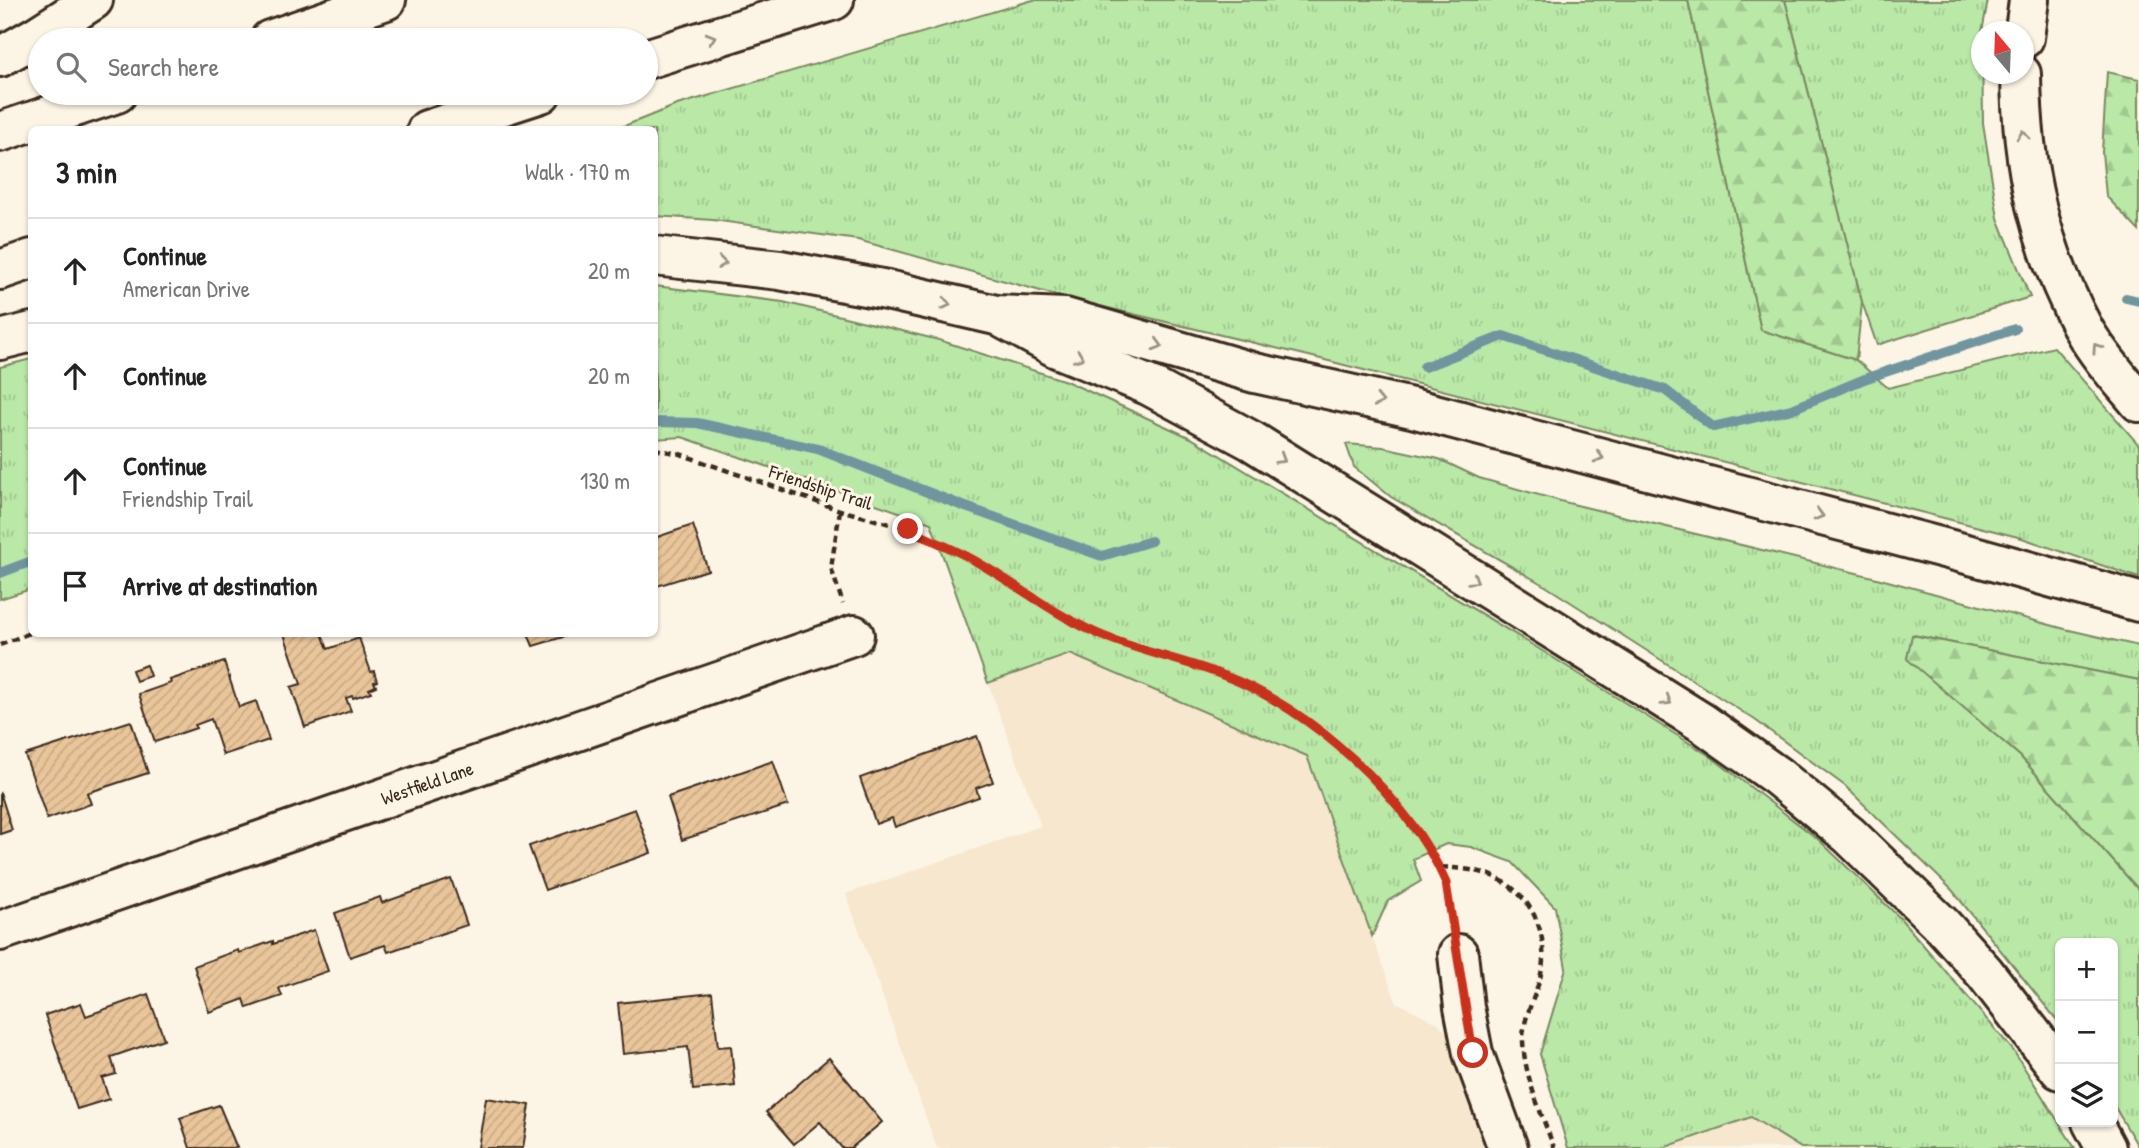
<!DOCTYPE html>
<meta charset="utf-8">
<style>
body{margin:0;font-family:"Patrick Hand",sans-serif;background:#f6f6f6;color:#222}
.controls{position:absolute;right:21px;bottom:21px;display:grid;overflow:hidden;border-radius:10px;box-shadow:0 2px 5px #0004}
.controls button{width:63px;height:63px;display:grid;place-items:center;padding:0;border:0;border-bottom:2px solid #e0e0e0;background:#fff;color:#222;font:35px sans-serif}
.compass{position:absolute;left:1971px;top:21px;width:63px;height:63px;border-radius:50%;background:#fff;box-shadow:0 2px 5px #0004;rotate:341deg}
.stop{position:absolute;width:21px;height:21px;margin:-16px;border:5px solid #c8321e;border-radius:50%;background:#fff}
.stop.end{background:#c8321e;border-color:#fff;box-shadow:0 2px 7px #0008}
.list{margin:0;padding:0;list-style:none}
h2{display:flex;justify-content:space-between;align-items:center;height:91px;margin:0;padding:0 28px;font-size:30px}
h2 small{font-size:23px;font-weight:400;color:#767676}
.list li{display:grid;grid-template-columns:46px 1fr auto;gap:21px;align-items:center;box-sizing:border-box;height:105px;padding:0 28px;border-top:2px solid #e0e0e0}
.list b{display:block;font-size:26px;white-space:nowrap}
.list p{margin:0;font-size:23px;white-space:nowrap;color:#767676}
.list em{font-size:23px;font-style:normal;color:#767676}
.icon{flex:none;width:38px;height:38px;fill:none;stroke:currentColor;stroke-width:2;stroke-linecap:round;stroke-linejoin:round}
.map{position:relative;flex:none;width:2139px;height:1148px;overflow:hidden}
.search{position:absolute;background:#fff;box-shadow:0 2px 5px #0004;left:28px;top:28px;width:630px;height:77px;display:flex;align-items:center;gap:18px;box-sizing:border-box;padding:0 24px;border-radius:38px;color:#767676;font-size:26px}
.panel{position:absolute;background:#fff;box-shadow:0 2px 5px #0004;left:28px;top:126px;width:630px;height:511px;border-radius:10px}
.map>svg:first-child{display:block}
.built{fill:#f6e7ce}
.grass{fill:url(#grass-tufts);stroke:#7a8962;stroke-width:2}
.forest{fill:url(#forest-firs);stroke:#7a8962;stroke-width:2}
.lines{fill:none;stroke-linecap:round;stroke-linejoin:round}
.stream{stroke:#70959f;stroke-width:10}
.building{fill:url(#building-hatch);stroke:#3b2a1e;stroke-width:2}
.minor-casing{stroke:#3b2a1e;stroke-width:44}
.highway-casing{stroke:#3b2a1e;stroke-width:44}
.path{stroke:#3b2a1e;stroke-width:4.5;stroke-dasharray:7 5;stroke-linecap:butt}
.minor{stroke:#fcf5e5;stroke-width:38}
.highway{stroke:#fcf5e5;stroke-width:38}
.oneway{stroke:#9c9082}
.route{stroke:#c8321e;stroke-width:9}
.labels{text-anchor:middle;stroke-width:6;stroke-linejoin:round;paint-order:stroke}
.street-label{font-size:19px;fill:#3b2a1e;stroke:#fcf5e5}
</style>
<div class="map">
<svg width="2139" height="1148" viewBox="0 0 2139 1148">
<defs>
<pattern id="grass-tufts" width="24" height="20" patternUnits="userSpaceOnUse" patternTransform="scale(1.75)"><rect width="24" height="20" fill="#b9e8a7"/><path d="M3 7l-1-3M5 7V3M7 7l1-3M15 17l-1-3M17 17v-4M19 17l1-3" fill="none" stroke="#a0c78f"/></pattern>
<pattern id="forest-firs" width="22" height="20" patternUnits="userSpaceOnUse" patternTransform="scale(1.75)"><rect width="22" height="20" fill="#b9e8a7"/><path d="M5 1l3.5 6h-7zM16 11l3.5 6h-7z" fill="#a0c78f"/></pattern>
<pattern id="building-hatch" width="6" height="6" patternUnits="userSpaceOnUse" patternTransform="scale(1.75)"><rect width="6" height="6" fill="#e9c59a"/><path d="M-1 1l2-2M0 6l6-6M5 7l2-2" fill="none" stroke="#c9a984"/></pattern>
</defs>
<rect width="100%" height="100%" fill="#fcf5e5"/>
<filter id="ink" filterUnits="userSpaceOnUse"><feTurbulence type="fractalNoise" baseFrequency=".0143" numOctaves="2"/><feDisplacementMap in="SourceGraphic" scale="14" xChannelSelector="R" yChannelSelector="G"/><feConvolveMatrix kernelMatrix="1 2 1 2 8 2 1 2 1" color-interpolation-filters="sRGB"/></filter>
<g filter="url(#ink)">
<g class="built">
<polygon points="1070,654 1307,756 1396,1002 1438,1023 1450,1037 1492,1148 937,1148 846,894 1041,826 988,683"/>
<polygon points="1751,1117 1801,1148 1663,1148"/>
</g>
<g class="grass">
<polygon points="1033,0 1688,0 1761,330 1856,360 1888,388 2054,347 2139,445 2139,578 2022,538 1313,357 1062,297 858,240 713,220 655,216 654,130 614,130 677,105"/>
<polygon points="1785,0 1988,0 1982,32 1983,123 1998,218 2030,297 1877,345 1862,302"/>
<polygon points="655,286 783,302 939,340 1066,381 1191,438 1536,647 1710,756 1819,840 1901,919 2013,1050 2075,1148 1801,1148 1751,1117 1663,1148 1568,1148 1540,1054 1566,968 1555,907 1512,862 1471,847 1446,844 1413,859 1421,881 1388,901 1372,936 1307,756 1070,654 988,683 931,523 682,437 655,439"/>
<polygon points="31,359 31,589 0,599 0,367"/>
<polygon points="1346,444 1383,447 1439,459 1479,478 1564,502 1873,577 2065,629 2139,646 2139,680 1913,635 1907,658 2020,756 2139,890 2139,1148 2113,1104 2113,943 2060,943 2060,1024 1952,890 1845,786 1755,720 1547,587 1391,497 1354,467"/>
</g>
<g class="forest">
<polygon points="1688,0 1785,0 1862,302 1856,360 1761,330"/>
<polygon points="2107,72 2139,79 2139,231 2106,196 2102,152"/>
<polygon points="1912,635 2139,680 2139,890 2020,756 1907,659"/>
</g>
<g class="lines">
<g class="stream">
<polyline points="2126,298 2139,301"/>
<polyline points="1424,367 1503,336 1665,390 1713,427 1792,409 1867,378 2015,329"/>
<polyline points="654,422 697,423 818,449 963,506 1102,556 1151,541"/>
<polyline points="0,573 32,561"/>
</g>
</g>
<g class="building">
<polygon points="693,525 708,570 654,587 654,538"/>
<polygon points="284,634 322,634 328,649 359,638 371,672 374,671 377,681 374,682 376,686 369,689 371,692 353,698 352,696 346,698 351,711 305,727 291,687 301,684"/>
<polygon points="528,634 573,634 533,646"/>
<polygon points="224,662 239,707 256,701 269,740 223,755 211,719 195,725 196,728 155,742 139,694 171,683 170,680"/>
<polygon points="146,665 150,676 136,681 132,670"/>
<polygon points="131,721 148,773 87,793 91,804 47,819 25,755"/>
<polygon points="977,736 993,782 976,788 979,797 895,827 892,818 876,824 860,778"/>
<polygon points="773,761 788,805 682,840 668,797"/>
<polygon points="0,792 12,830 0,834"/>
<polygon points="635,809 651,853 545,890 529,846"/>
<polygon points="451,879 467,925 388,952 385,945 350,957 335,913 380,897 382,903"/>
<polygon points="314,930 328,971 279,988 282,996 247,1008 244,999 209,1012 194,966 238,950 239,953 273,941 273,944"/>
<polygon points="712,993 718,1047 731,1046 735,1086 693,1090 688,1047 623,1054 618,1003"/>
<polygon points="148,994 164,1039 111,1057 116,1074 102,1078 109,1099 77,1109 45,1015 81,1003 86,1016"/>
<polygon points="829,1058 882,1122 851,1148 842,1148 820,1122 794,1144 766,1112"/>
<polygon points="486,1098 530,1105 523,1148 478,1148"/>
<polygon points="219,1105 237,1148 190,1148 180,1118"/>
</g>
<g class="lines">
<g class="minor-casing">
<g id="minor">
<path id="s1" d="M0,931L854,635"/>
<polyline points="1458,954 1464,1007 1473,1053 1508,1148"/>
</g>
</g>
<g class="highway-casing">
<g id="highway">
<polyline points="2024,38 2029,0"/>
<polyline points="270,40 386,0"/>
<polyline points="0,57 37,36 93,0"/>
<polyline points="646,59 834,0"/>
<path d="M2021,74C2022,168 2039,246 2084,330C2099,356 2120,379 2139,402"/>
<polyline points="427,130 541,93"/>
<polyline points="0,132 117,93"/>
<polyline points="654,256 780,270 887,290 996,315 1065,318 1255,373 1412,408 1978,557 2139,602"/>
<polyline points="0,270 32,259"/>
<polyline points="1004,319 1057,348 1148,385 1252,441 1701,722 1777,776 1849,835 1942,925 1985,973 2060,1070"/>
<polyline points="0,340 32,332"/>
<polyline points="2092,1122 2106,1148"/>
</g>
</g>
<g class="path">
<path d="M654,449L680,454L840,510L908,529L971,558L1038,602L1095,633L1227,676L1254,690L1296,714L1328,736L1380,785L1418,835L1439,867C1455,868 1471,869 1487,874C1530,889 1552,934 1540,978C1535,998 1523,1018 1523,1040C1524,1077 1542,1114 1554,1148"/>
<polyline points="840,510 831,568 843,604"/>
<polyline points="0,645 32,632"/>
<polyline points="1439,867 1446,883 1452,920"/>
</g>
<use href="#minor" class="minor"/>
<use href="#highway" class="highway"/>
</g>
<defs><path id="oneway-chevron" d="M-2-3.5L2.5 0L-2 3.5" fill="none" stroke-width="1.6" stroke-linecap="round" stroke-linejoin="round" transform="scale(1.75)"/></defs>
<g class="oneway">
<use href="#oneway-chevron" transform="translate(711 38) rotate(-17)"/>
<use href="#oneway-chevron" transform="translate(2023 135) rotate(-94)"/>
<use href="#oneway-chevron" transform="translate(722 263) rotate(7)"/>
<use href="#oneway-chevron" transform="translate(946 304) rotate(13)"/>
<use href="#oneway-chevron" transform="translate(1158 345) rotate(16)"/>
<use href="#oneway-chevron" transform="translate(2097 348) rotate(-124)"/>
<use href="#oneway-chevron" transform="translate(1079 357) rotate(22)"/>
<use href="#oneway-chevron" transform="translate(1379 401) rotate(13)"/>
<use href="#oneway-chevron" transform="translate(1599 457) rotate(15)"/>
<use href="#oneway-chevron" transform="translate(1281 459) rotate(32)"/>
<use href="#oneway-chevron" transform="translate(1819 515) rotate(15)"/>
<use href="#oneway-chevron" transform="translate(1474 580) rotate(32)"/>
<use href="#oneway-chevron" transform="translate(1667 701) rotate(32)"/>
</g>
</g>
<g class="lines" filter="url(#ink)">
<path class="route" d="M908,529C928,539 950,547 970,558C1012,581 1050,612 1094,632C1135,651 1182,659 1225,676C1310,708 1410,798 1446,883L1473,1053"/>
</g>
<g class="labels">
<g class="street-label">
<text transform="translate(821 487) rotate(18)" y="7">Friendship Trail</text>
<text dy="7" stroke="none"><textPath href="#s1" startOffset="452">Westfield Lane</textPath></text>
</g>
</g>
</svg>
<div class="controls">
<button>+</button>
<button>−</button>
<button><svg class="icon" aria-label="layers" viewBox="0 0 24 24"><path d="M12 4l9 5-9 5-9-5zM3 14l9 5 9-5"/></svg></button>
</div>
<svg class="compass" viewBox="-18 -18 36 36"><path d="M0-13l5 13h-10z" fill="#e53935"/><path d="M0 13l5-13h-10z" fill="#767676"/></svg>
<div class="stop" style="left:1473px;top:1053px"></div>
<div class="stop end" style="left:908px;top:529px"></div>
<div class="search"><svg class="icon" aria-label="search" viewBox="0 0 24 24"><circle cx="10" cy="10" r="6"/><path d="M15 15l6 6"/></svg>Search here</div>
<section class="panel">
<h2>3 min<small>Walk · 170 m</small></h2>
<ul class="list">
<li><svg class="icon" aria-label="ahead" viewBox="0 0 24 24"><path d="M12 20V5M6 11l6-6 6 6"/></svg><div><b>Continue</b><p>American Drive</p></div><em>20 m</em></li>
<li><svg class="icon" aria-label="ahead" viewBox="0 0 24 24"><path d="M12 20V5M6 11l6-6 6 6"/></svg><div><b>Continue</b></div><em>20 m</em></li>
<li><svg class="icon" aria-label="ahead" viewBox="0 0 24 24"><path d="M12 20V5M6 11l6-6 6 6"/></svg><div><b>Continue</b><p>Friendship Trail</p></div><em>130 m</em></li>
<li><svg class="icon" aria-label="arrive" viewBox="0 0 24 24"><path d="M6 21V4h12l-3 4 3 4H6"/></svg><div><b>Arrive at destination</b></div></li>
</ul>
</section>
</div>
